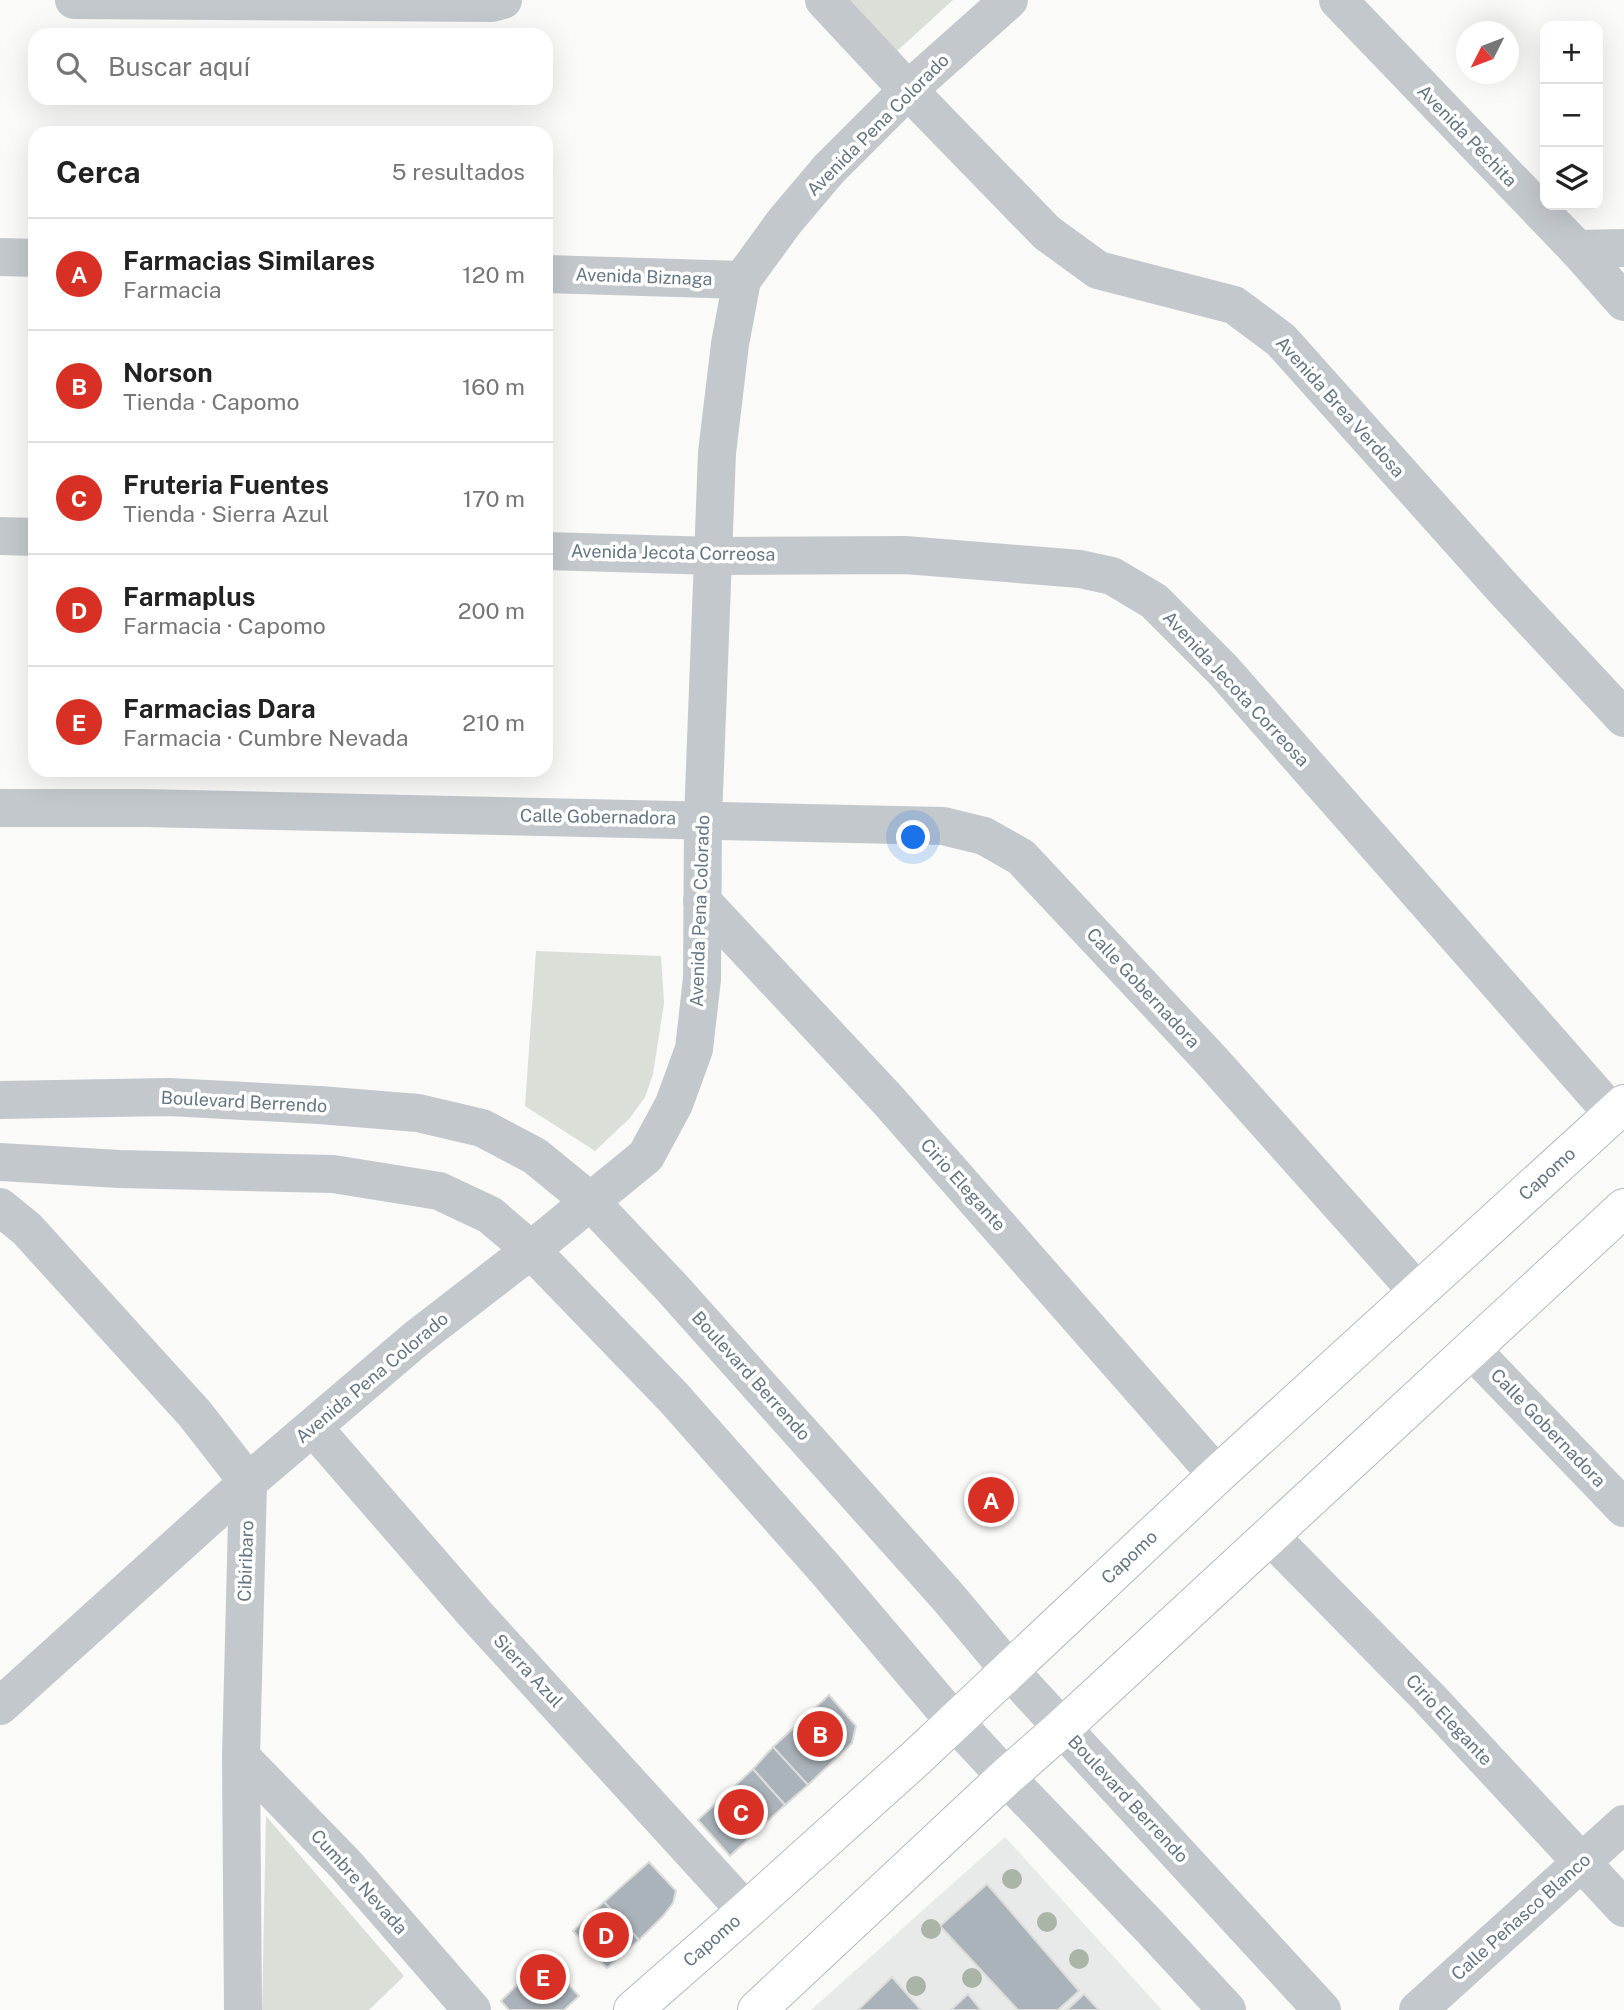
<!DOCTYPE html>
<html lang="es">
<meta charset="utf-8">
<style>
body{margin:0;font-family:"Public Sans",sans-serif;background:#f6f6f6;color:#222}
.controls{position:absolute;right:21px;top:21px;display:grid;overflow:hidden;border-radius:14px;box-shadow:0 7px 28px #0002}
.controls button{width:63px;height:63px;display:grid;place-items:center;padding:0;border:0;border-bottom:2px solid #e0e0e0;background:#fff;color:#222;font:35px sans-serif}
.compass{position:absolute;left:1456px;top:21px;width:63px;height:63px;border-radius:50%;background:#fff;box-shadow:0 7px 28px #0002;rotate:228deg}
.you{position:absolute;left:914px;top:838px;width:24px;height:24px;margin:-18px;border:5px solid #fff;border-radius:50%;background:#1a73e8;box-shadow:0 0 0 10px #1a73e833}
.badge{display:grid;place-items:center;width:46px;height:46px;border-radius:50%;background:#d93025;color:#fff;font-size:23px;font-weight:700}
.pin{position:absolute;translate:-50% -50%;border:4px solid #fff;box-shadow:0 2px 7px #0006}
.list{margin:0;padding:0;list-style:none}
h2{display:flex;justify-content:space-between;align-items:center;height:91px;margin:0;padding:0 28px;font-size:30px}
h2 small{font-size:23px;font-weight:400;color:#767676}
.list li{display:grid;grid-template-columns:46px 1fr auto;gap:21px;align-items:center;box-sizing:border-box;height:112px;padding:0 28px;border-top:2px solid #e0e0e0}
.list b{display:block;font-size:26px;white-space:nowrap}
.list p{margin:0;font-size:23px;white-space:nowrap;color:#767676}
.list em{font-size:23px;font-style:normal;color:#767676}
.icon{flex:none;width:38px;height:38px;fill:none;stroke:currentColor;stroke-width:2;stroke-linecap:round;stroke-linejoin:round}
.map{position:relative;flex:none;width:1624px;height:2010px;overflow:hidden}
.search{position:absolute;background:#fff;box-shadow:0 7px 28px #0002;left:28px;top:28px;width:525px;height:77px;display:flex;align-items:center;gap:18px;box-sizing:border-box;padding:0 24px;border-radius:21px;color:#767676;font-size:26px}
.panel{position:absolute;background:#fff;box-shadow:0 7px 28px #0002;left:28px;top:126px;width:525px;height:651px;border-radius:21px}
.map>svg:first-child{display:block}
.built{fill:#e8e9e9}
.green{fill:#dadfd7}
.building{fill:#aab3b9;stroke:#dcdcda;stroke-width:2}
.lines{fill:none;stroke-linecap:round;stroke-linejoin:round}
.secondary-casing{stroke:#b3babf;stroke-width:40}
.street{stroke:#c3c8cc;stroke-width:38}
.secondary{stroke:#fff;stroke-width:38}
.tree{fill:#aab4a7}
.labels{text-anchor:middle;stroke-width:7;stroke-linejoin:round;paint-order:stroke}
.street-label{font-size:18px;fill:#657683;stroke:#fff}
</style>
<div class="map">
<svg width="1624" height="2010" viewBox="0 0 1624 2010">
<rect width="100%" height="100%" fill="#fafaf8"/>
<polygon class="built" points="1005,1837 1162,2010 811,2010"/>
<g class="green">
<polygon points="808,0 953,0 875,71"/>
<polygon points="536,951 661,956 664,1003 653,1074 645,1097 630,1118 595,1151 525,1106"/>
<polygon points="266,1816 404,1976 369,2010 262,2010"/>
</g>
<g class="building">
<polygon points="829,1695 856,1726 852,1743 808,1785 773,1747"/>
<polygon points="773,1747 808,1785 785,1805 753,1769"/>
<polygon points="753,1769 785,1805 730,1856 698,1820"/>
<polygon points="649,1862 676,1891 673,1903 663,1916 639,1940 604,1902"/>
<polygon points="987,1884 1079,1991 1058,2010 1018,2010 940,1926"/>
<polygon points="604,1902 639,1940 607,1968 573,1931"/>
<polygon points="544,1958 579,1996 564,2010 509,2010 501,2001"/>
<polygon points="892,1977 921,2010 858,2010"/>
<polygon points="968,1994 981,2010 951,2010"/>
<polygon points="1084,1994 1099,2010 1067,2010"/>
</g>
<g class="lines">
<g class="secondary-casing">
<g id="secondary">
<path id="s1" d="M633,2010L746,1911L916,1758L1217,1475L1624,1104"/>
<polyline points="757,2010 1006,1777 1062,1728 1624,1208"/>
</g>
</g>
<g class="street">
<polyline points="74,0 492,3 503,0"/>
<polyline points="824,0 908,90 1047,233 1098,270 1234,305 1281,340 1502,587 1624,718"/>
<polyline points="1338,0 1577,249 1624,302"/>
<polyline points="1577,249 1624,248"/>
<polyline points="0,257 35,258"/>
<polyline points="546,274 742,280"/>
<polyline points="0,536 35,537"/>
<polyline points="546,551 714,556 905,555 1080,569 1112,576 1154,601 1223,670 1613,1114"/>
<polyline points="0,808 144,808 943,826 984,836 1021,857 1211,1060 1417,1291"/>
<polyline points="702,901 888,1100 1217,1475"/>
<polyline points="0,1100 169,1097 319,1105 418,1113 482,1128 535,1156 590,1201 673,1289 948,1597 1010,1671 1322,2010"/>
<polyline points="0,1162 119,1169 333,1174 439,1191 490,1215 531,1250 674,1398 826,1570 955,1722 1006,1777 1152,1929 1227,2010"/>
<polyline points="0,1207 27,1229 195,1414 248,1482 241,1757 243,2010"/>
<polyline points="1471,1349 1624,1508"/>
<polyline points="313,1427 476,1615 746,1911"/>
<polyline points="1270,1536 1429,1698 1624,1908"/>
<polyline points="0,1706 248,1482 417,1338 531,1250 646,1156 674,1104 694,1049 702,979 703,819 717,453 730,344 742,280 785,221 829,169 908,90 1009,0"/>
<polyline points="241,1757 346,1865 472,2010"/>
<polyline points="1418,2010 1624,1824"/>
</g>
<use href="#secondary" class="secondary"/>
</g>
<g class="tree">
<circle cx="1012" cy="1879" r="10"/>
<circle cx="1047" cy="1922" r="10"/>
<circle cx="931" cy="1929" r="10"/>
<circle cx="1079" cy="1959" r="10"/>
<circle cx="972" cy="1978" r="10"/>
<circle cx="916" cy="1986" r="10"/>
</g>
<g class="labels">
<g class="street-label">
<text transform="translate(878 125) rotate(-45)" y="6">Avenida Pena Colorado</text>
<text transform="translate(1467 136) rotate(46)" y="6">Avenida Péchita</text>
<text transform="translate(644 277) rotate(2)" y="6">Avenida Biznaga</text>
<text transform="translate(1340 407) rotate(48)" y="6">Avenida Brea Verdosa</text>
<text transform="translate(673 553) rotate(1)" y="6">Avenida Jecota Correosa</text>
<text transform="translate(1236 689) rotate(47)" y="6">Avenida Jecota Correosa</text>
<text transform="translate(598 817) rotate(1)" y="6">Calle Gobernadora</text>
<text transform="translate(700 911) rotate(-88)" y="6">Avenida Pena Colorado</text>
<text transform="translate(1143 988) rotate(47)" y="6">Calle Gobernadora</text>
<text transform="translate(244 1102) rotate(3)" y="6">Boulevard Berrendo</text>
<text dy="6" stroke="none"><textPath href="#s1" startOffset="1239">Capomo</textPath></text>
<text transform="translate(963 1185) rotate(48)" y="6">Cirio Elegante</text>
<text transform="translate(751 1376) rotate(48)" y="6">Boulevard Berrendo</text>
<text transform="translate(372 1378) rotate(-40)" y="6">Avenida Pena Colorado</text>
<text transform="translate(1548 1428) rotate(46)" y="6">Calle Gobernadora</text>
<text dy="6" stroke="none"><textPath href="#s1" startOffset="672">Capomo</textPath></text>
<text transform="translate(246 1561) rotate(-88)" y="6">Cibiribaro</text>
<text transform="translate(528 1671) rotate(47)" y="6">Sierra Azul</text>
<text transform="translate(1449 1720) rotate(47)" y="6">Cirio Elegante</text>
<text transform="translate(1128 1799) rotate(47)" y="6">Boulevard Berrendo</text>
<text transform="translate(359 1882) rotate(48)" y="6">Cumbre Nevada</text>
<text transform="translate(1521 1917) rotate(-42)" y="6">Calle Peñasco Blanco</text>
<text dy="6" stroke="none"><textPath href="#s1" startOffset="105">Capomo</textPath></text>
</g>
</g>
</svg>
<div class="controls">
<button>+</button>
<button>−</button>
<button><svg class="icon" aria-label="layers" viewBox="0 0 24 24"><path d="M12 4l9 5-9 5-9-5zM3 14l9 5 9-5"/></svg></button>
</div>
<svg class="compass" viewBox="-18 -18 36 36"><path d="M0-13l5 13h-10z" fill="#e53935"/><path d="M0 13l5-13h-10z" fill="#767676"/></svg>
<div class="you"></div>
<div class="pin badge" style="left:991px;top:1500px">A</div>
<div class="pin badge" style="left:820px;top:1734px">B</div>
<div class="pin badge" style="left:741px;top:1812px">C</div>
<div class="pin badge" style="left:606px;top:1935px">D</div>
<div class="pin badge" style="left:543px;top:1977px">E</div>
<div class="search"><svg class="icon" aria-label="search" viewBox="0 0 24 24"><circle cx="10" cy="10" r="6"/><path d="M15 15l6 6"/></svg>Buscar aquí</div>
<section class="panel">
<h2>Cerca<small>5 resultados</small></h2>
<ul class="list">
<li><span class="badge">A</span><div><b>Farmacias Similares</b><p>Farmacia</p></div><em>120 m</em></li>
<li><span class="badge">B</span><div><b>Norson</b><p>Tienda · Capomo</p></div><em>160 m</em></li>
<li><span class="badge">C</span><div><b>Fruteria Fuentes</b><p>Tienda · Sierra Azul</p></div><em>170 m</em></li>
<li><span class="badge">D</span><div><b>Farmaplus</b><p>Farmacia · Capomo</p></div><em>200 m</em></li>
<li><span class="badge">E</span><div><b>Farmacias Dara</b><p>Farmacia · Cumbre Nevada</p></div><em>210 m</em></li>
</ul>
</section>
</div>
